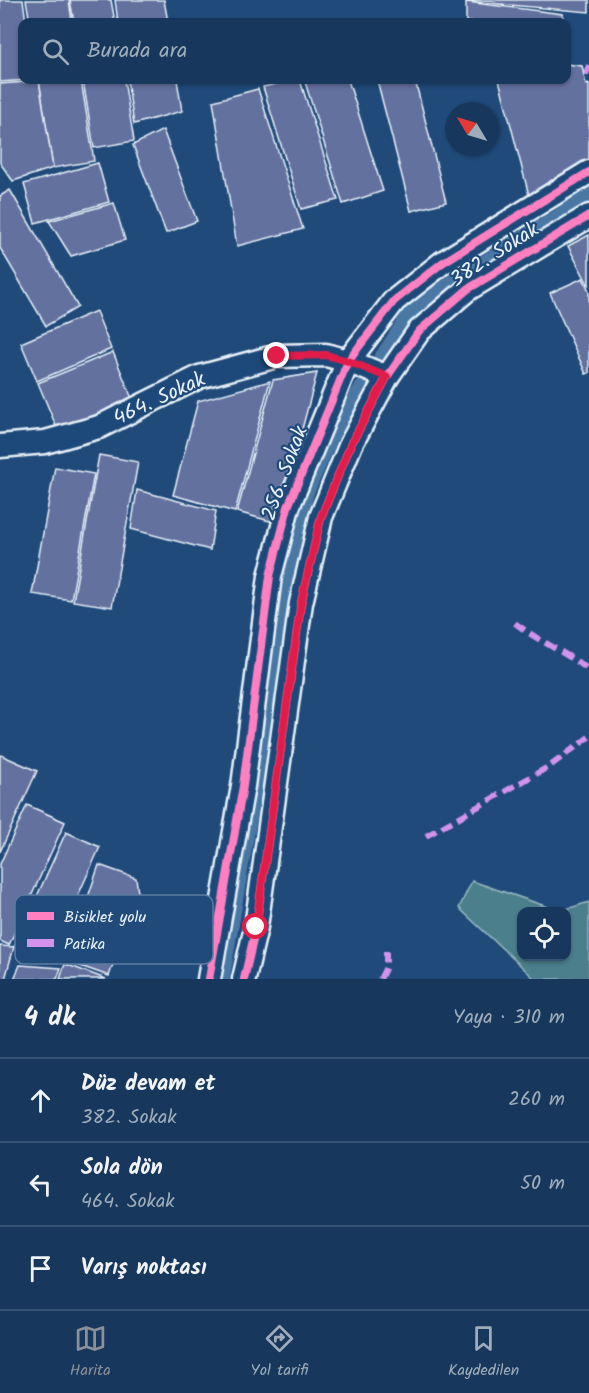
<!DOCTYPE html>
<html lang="tr">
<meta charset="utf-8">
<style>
body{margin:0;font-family:Kalam,sans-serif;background:#203f62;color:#f1f3f6}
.controls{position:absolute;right:18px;bottom:18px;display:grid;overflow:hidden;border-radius:12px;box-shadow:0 2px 4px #0004}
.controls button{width:54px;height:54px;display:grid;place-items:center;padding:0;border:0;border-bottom:2px solid #365272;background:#17385c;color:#f1f3f6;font:30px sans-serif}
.compass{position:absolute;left:445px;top:102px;width:54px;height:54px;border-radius:50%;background:#17385c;box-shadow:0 2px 4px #0004;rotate:308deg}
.stop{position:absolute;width:18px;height:18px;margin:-14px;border:4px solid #e11d48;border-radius:50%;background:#fff}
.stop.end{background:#e11d48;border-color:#fff;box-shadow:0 2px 6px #0008}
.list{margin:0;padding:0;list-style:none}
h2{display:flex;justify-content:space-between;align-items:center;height:78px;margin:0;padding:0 24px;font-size:26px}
h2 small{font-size:20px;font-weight:400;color:#9eacbb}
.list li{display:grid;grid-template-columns:39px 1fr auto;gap:18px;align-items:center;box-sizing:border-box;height:84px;padding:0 24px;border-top:2px solid #365272}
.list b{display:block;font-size:22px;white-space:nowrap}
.list p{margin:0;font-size:20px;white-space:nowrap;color:#9eacbb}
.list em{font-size:20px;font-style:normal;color:#9eacbb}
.icon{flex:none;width:33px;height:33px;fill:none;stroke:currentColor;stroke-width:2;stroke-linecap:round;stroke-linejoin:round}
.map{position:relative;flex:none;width:589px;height:979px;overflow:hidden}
.search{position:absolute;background:#17385c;box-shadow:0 2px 4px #0004;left:18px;right:18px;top:18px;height:66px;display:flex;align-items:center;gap:15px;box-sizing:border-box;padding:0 21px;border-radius:12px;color:#9eacbb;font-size:22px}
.sheet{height:330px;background:#17385c}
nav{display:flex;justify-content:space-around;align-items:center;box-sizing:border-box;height:84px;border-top:2px solid #365272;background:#17385c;font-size:16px;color:#9eacbb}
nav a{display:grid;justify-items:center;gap:3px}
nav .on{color:#8c9099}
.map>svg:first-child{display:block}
.green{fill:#4c7f8b;stroke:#9ab8c2;stroke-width:1.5;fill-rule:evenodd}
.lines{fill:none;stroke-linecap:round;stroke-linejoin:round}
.canal{stroke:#4978a5;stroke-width:15}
.building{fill:#63719f;stroke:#e8f1f8;stroke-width:1.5}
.minor-casing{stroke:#e8f1f8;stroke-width:27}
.minor{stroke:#1f4a7a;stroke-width:22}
.quiet{stroke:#d193ec;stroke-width:6;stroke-dasharray:12 6;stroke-linecap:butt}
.cycleway-casing{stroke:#1f4a7a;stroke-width:11}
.cycleway{stroke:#ff80c0;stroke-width:8}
.route{stroke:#e11d48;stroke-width:8}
.labels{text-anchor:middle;stroke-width:4.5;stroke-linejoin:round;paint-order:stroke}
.street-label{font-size:21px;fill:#e8f1f8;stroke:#1f4a7a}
.key{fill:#1f4a7a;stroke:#5b7ca0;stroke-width:1.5}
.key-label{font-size:16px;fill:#e8f1f8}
</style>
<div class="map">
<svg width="589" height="979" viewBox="0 0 589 979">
<rect width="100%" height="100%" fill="#1f4a7a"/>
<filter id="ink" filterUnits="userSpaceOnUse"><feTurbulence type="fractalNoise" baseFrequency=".0167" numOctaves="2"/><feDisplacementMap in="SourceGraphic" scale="12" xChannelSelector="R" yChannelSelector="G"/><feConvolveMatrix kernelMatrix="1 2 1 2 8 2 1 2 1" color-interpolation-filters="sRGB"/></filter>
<g filter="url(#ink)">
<path class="green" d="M472,881L560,911L589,902V979H535L459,908ZM522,912H566V956H522Z"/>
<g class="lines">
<polyline class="canal" points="222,979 294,556 306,493 334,430 416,305 559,216 589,195"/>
</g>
<g class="building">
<polygon points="0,0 23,0 26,22 22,22 22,80 27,80 0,82"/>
<polygon points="26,0 69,0 72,22 30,22"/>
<polygon points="70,0 111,0 115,22 74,22"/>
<polygon points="115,0 164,0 168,22 118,22"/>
<polygon points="589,0 589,12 465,1 465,0"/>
<polygon points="466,2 563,14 563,22 466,22"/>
<polygon points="566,64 582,66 586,85 589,84 589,166 531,203 499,80 566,80"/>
<polygon points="39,80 81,80 94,161 53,168"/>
<polygon points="83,80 124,80 134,141 94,148"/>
<polygon points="127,80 177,80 182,111 134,124"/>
<polygon points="294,80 300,80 338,200 301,209 263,87"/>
<polygon points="312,80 348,80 383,191 343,204 305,82"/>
<polygon points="377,80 415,80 446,202 411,211"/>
<polygon points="39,81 53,168 13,181 0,163 0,84"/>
<polygon points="258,89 303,229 237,246 213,101"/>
<polygon points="163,130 197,221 166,233 133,145"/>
<polygon points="98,163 109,202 35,223 24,184"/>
<polygon points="10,190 78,307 46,326 0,248 0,196"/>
<polygon points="114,203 125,240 71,256 49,221"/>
<polygon points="589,235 589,286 568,246"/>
<polygon points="583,278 589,291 589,373 586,374 550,293"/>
<polygon points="96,311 111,349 37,381 21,343"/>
<polygon points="113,352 133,401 59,433 38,383"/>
<polygon points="317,373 277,523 237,512 273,380"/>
<polygon points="270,381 235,512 173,495 198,401"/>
<polygon points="99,455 138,462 112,607 73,601"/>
<polygon points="55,467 94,474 71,600 32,594"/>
<polygon points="137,490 216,511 210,550 131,529"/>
<polygon points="1,755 37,771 0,852 0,756"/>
<polygon points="27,805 65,822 9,945 0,941 0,864"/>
<polygon points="66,832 100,847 48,962 14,947"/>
<polygon points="99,865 136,878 138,893 109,976 66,961"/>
<polygon points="0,946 14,947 5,979 0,979"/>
<polygon points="65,964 106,979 60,979"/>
<polygon points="20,965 61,968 57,979 14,979"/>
</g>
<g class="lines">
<g class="minor-casing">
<g id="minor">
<polyline points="0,446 45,442 99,427 199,377 277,356 326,355 348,361 387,377"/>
<polyline points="209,979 243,786 270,576 288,507 348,361 394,301 442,263 589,172"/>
<polyline points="244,979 256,927 301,603 321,517 351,444 387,377 419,331 468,289 589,216"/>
</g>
</g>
<use href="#minor" class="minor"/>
<g class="quiet">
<polyline points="589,65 587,72 589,72"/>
<path d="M515,623C538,641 565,652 589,670"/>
<polyline points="426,836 550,766 589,737"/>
<polyline points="380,979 386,967 386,951"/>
</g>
<g class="cycleway-casing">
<g id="cycleway">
<polyline points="209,979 243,786 270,576 288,507 348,361 394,301 442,263 589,172"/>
<polyline points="244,979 256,927 301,603 321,517 351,444 387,377 419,331 468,289 589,216"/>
</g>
</g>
<use href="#cycleway" class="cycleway"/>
</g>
</g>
<g class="lines" filter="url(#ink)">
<polyline class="route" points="256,927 301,603 321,517 351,444 387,377 348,361 326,355 277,356"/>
</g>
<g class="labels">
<g class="street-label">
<text transform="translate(494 254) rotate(-33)" y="7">382. Sokak</text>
<text transform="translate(159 398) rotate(-25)" y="7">464. Sokak</text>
<text transform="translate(284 473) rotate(-70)" y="7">256. Sokak</text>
</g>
</g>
<rect x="15" y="895" width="198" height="69" rx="9" class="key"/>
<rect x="27" y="912" width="27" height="8" fill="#ff80c0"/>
<rect x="27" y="939" width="27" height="8" fill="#d193ec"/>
<g class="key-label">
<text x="64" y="922">Bisiklet yolu</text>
<text x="64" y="949">Patika</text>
</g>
</svg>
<div class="controls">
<button><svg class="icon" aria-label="locate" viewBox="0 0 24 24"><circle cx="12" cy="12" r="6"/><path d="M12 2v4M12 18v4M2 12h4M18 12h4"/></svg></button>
</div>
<svg class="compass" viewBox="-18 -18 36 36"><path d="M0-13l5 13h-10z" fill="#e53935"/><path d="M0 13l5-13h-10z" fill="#9eacbb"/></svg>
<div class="stop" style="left:256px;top:927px"></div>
<div class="stop end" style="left:277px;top:356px"></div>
<div class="search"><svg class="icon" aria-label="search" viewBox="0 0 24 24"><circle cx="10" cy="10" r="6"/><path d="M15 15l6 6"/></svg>Burada ara</div>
</div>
<section class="sheet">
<h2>4 dk<small>Yaya · 310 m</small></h2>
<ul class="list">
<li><svg class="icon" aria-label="ahead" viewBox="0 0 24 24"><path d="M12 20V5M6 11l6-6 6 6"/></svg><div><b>Düz devam et</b><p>382. Sokak</p></div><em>260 m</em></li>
<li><svg class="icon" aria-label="left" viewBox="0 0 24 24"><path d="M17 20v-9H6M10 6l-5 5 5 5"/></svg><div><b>Sola dön</b><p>464. Sokak</p></div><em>50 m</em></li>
<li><svg class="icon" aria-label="arrive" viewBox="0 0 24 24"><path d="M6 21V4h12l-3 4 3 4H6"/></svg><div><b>Varış noktası</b></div></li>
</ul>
</section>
<nav>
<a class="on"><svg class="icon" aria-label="map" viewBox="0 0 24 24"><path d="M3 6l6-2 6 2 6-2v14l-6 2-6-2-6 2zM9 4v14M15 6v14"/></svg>Harita</a>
<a><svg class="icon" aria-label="directions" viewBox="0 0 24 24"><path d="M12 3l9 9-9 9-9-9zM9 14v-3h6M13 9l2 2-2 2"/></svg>Yol tarifi</a>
<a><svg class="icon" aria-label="saved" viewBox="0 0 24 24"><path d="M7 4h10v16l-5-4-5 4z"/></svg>Kaydedilen</a>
</nav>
